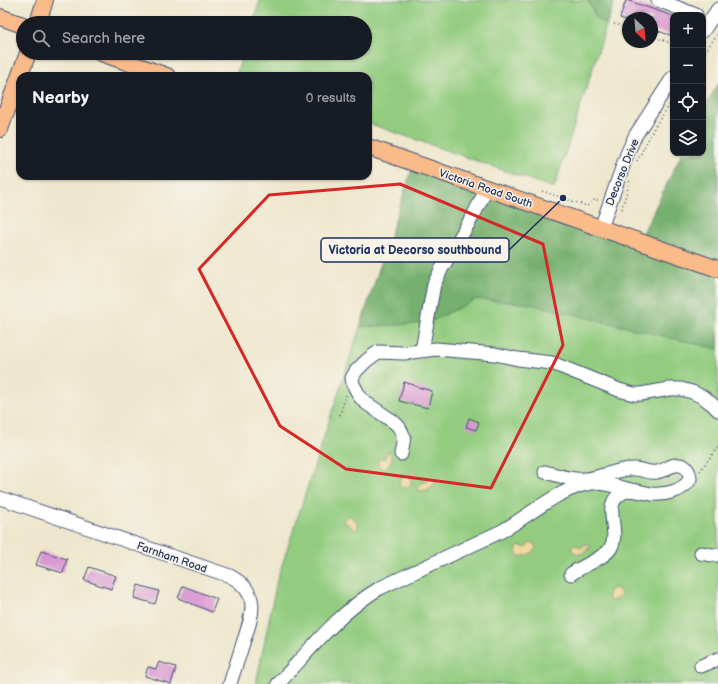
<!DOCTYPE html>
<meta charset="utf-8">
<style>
body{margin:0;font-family:"Balsamiq Sans",sans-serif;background:#242831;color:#f1f3f6}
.controls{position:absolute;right:12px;top:12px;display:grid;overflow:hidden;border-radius:8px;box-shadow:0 1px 3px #0004}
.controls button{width:36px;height:36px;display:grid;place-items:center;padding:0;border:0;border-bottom:1px solid #363941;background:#171b24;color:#f1f3f6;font:20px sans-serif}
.compass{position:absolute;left:622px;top:12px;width:36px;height:36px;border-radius:50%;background:#171b24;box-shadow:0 1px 3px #0004;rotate:154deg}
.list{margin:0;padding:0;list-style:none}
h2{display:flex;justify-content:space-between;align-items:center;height:52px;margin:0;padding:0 16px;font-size:17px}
h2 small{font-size:13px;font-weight:400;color:#9ea1a6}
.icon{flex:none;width:22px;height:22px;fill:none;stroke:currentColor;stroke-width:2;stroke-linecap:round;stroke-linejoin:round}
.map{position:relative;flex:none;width:718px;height:684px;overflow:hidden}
.search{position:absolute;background:#171b24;box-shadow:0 1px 3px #0004;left:16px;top:16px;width:356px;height:44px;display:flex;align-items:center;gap:10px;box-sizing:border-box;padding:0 14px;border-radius:22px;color:#9ea1a6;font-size:15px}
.panel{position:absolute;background:#171b24;box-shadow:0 1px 3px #0004;left:16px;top:72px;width:356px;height:108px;border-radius:12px}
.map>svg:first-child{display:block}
.green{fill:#93cc7f;stroke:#577e6e}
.forest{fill:#76b06e;stroke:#487066}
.sand{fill:#eeda9e;stroke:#84847e}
.building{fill:#d997d2}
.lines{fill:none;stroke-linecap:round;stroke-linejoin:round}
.minor-casing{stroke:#3b4b6f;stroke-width:15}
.major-casing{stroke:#3b4b6f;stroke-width:18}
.path{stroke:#3b4b6f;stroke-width:1.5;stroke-dasharray:1 3;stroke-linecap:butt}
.minor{stroke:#fff;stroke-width:13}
.major{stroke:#fabb8b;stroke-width:16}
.marked{fill:none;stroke:#d62828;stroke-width:3;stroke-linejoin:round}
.labels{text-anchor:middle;stroke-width:3;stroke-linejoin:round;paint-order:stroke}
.street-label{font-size:11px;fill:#1b2f5e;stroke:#f7f3e8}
.leader{fill:none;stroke:#1b2f5e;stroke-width:1.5}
.callout-dot{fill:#1b2f5e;stroke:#f7f3e8;stroke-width:1.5}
.callout{fill:#f7f3e8;stroke:#1b2f5e;stroke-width:1.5}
.callout-label{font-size:12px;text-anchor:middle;font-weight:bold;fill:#1b2f5e}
</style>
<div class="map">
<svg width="718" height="684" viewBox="0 0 718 684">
<rect width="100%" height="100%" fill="#f7f3e8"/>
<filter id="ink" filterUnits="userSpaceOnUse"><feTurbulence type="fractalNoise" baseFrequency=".025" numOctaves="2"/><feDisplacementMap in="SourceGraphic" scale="8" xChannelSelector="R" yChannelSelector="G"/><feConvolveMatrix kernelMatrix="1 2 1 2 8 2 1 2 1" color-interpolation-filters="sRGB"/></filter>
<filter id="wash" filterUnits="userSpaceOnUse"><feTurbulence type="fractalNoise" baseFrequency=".012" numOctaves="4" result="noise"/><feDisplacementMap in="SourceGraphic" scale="16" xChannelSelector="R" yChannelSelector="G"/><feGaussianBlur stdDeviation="0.9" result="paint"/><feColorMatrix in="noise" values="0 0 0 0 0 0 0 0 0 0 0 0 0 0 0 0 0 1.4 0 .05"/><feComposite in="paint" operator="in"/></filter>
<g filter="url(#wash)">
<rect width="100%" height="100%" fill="#eee7cd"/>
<g class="green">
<polygon points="260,0 588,0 597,19 607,24 554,188 368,123 368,76 236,76 243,53 365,53 365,23 253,23"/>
<polygon points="469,285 718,334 718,684 256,684 277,580 360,327"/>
</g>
<g class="forest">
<polygon points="588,0 615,0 607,24 597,19"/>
<polygon points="718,84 718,349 531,304 476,299 428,323 360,327 412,169 636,247 682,153 703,153 703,111"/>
</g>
<g class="sand">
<polygon points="388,451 390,452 392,459 388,466 384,469 381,468 378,464 378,460 385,458"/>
<polygon points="403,473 408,474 411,480 410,485 405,488 402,488 399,484 400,480 402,480"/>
<path d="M432,475L434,476L436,479L434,485L426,490L419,491L418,487C419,483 422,483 426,482L429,477Z"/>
<path d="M349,516C354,517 359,523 358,529L353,530L349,524L344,523V519Z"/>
<path d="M529,543C532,542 535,545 536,548C533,554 525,557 519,556C516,553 516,552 517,548L520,546L526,548Z"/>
<polygon points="586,544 590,545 590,549 587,549 584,553 578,554 571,550 573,546 576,545 581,548"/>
<path d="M614,588L618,589L621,594L616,600L611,601L608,598C607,593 610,590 614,588Z"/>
</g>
<g id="blocks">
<g class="building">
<polygon points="626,0 673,16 673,36 652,29 652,18 628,18 628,21 620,18"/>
<polygon points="404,382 414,385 414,386 432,391 428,408 399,401"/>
<polygon points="469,418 479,422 476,430 466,427"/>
<polygon points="41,551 67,559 63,573 36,565"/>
<polygon points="89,567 116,576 111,589 84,580"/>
<polygon points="138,585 159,591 155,604 134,598"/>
<polygon points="183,586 217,599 212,612 178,598"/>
<polygon points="159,662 176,667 171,684 145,676 148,667 156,669"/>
</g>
</g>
</g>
<g filter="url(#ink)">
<use href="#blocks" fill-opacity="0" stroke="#3b4b6f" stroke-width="1"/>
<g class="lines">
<g class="minor-casing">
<g id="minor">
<polyline points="658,0 696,15"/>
<polyline points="703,31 718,9"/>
<polyline points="601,228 627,154 635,136 673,77"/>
<polyline points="422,350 434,284 442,268 474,214 487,188"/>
<polyline points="401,454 404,437 399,427 394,422 366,403 360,397 353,384 352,378 356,371 366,361 378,352 404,353 436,349 495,354 518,359 552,363 619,390 634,394 641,394 670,389 681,389 692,392 703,397 712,404 718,410"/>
<path d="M545,472C558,475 572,481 585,479C601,478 616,469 633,469C641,468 649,474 657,472C665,471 672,463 680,465C687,466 690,473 690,479C684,491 666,495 652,494C642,493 632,487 622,493C600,505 622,531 610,549C604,558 580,567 571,574"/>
<path d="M0,498L230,576C262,593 252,616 243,643C239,657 234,670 230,684"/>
<polyline points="701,553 712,555 718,555"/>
<polyline points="701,666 718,659"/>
<path d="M278,684C310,650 339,612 380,588L500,532C528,517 559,488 591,483C604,482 619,487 631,490"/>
</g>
</g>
<g class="major-casing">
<g id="major">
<polyline points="0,17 23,25"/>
<polyline points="38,23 45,0"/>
<polyline points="101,53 167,76"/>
<polyline points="0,129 28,53"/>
<polyline points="368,147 718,269"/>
</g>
</g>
<g class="path">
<polyline points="614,24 628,28"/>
<polyline points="652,36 673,44"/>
<polyline points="703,55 718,33"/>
<polyline points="637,161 654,128 673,100"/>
<polyline points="542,191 587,206 595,199 600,201"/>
<polyline points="622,209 630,180"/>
<polyline points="340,415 346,395"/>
<polyline points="700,471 718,447"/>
</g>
<use href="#minor" class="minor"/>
<use href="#major" class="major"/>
</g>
</g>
<path class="marked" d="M400,184L543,244L563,345L491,488L346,469L280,426L199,269L269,195Z"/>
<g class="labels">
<g class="street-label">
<text transform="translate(622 172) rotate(-68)" y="4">Decorso Drive</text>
<text transform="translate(486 188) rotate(19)" y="4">Victoria Road South</text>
<text transform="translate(172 557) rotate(19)" y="4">Farnham Road</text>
</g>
</g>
<path class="leader" d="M563 198L509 250"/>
<circle class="callout-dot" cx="563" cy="198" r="4"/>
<rect class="callout" x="321" y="238" width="188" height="24" rx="4"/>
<g class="callout-label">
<text x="415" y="254">Victoria at Decorso southbound</text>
</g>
</svg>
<div class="controls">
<button>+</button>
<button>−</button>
<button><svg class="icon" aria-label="locate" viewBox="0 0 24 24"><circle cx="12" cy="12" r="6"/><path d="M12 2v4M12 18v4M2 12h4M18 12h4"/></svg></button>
<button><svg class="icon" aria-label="layers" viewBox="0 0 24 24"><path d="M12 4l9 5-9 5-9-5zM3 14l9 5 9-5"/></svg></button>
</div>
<svg class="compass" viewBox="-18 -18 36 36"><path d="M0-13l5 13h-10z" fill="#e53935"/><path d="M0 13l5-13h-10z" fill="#9ea1a6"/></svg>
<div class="search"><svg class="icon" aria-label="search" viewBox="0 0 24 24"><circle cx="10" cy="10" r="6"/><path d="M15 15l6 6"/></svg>Search here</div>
<section class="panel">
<h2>Nearby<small>0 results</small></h2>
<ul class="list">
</ul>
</section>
</div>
